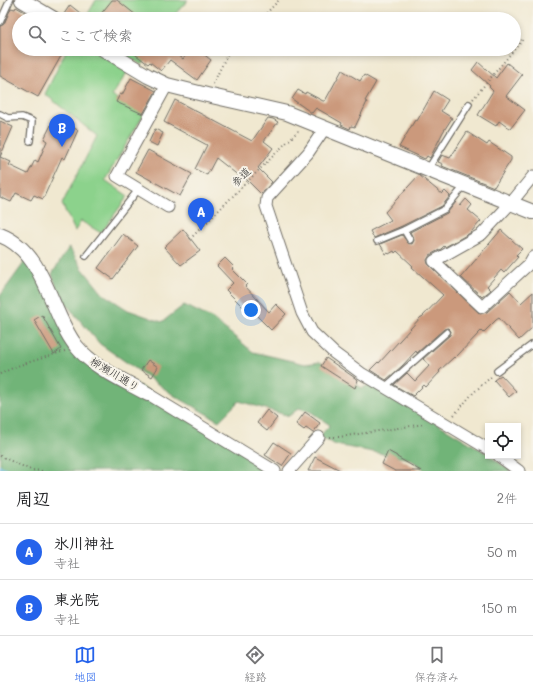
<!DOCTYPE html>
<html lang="ja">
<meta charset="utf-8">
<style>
body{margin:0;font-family:Mali,"Klee One",sans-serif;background:#f6f6f6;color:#202124}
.controls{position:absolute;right:12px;bottom:12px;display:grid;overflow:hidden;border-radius:0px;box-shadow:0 2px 6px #0003}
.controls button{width:36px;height:36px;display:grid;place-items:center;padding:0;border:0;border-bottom:1px solid #e0e0e0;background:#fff;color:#202124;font:20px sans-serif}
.you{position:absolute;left:251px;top:310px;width:14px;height:14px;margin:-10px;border:3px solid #fff;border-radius:50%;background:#1a73e8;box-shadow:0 0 0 6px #1a73e833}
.badge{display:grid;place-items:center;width:26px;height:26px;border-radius:50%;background:#2563eb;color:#fff;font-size:13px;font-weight:700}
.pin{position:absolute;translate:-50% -33px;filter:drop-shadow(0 1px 2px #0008)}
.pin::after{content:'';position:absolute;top:21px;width:14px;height:12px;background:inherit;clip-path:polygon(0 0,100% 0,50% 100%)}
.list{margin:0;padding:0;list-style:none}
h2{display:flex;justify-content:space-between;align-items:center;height:52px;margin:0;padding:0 16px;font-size:17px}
h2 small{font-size:13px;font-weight:400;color:#757577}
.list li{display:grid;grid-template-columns:26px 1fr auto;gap:12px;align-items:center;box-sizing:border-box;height:56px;padding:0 16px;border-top:1px solid #e0e0e0}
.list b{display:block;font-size:15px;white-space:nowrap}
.list p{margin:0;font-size:13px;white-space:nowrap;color:#757577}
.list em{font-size:13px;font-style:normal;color:#757577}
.icon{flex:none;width:22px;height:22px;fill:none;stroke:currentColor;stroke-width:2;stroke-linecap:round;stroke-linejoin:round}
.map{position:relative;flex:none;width:533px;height:471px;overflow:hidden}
.search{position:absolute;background:#fff;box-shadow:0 2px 6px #0003;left:12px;right:12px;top:12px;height:44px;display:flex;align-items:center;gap:10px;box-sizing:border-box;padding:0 14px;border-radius:22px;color:#757577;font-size:15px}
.sheet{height:164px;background:#fff}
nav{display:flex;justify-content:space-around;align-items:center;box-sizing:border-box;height:56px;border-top:1px solid #e0e0e0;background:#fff;font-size:11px;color:#757577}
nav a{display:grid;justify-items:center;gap:2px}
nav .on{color:#2563eb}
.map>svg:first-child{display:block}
.green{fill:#8cd28c;stroke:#5c7e5c}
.forest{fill:#71b478;stroke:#4e7052}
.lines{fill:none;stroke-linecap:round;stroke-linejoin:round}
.stream{stroke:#6bbce7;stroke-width:3.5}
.building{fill:#cb997c}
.service-casing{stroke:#706d65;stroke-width:8}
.minor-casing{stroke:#706d65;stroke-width:13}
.tertiary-casing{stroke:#706d65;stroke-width:16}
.path{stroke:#706d65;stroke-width:2;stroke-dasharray:1 3;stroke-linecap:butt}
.service{stroke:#fff;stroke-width:5.5}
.minor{stroke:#fff;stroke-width:11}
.tertiary{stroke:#fff;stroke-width:14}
.labels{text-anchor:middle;stroke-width:4;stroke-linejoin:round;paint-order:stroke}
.street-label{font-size:11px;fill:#2b2b2b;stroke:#f7f3e8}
</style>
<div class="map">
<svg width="533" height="471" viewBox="0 0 533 471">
<rect width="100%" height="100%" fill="#f7f3e8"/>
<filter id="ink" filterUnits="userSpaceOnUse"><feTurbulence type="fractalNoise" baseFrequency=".025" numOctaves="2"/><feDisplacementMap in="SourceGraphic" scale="8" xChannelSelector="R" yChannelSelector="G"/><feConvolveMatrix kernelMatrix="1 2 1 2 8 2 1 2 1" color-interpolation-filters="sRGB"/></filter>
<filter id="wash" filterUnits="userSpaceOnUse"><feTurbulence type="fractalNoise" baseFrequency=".012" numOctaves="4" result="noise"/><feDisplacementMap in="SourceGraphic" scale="16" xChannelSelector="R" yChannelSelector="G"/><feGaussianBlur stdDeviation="0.9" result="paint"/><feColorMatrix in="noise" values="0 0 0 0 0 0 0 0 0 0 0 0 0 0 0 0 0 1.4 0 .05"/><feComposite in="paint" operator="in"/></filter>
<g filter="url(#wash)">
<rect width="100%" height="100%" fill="#f0e8d0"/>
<g class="green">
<polygon points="96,0 188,0 176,13 174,19 85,19"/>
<polygon points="67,49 92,49 128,71 112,96 144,114 105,180 128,196 101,233 81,221 75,231 62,204 97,136 45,94"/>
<polygon points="115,49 156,49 142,65"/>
</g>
<g class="forest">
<polygon points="22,247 76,346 275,471 0,471 0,296 24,263"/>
<polygon points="69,247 82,268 103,294 128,310 162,322 184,305 213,319 253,352 305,364 320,362 362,388 372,384 488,454 488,456 490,456 511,471 426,471 410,459 336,445 319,437 330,425 311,412 299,408 289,416 239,401 219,421 175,396 100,344 60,297 52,274"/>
</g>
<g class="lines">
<polyline class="stream" points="0,467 9,471"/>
</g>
<g id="blocks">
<g class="building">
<polygon points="112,0 117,0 141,19 106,19 100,15"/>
<polygon points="70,5 80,13 75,19 71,19 64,14"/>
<polygon points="16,7 37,19 19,19 19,49 65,49 38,97 0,76 0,26 4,24 11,8 15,9"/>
<polygon points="128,49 153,49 159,53 162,49 171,49 183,59 191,49 197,49 211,60 197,80 170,60 161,71 150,62 148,64"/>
<polygon points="478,62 496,78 507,63 522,75 506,96 525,110 510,129 499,121 496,126 478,115 493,91 489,87 490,86 472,70"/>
<polygon points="342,70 360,81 364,75 376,82 365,101 367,102 355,127 351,126 350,129 341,125 342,123 316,108 312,113 292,99 298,90 305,94 306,92 323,101 325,101"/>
<polygon points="131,78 156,91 143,114 116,102 120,94 122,95"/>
<polygon points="434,91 448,100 441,111 452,118 443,132 430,158 427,156 425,159 399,147 415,120 417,121"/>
<polygon points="175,100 252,141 268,118 273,119 278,122 264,141 273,148 258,168 272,182 261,194 245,178 244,180 216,158 207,175 195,169 207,145 164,122"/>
<polygon points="54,119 78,130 65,159 62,157 43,199 34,195 31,200 16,193 11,202 0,197 0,157 11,162 9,165 28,174 35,160 38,162 47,141 44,139"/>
<polygon points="0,121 13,127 0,157"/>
<polygon points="155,129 163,133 157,146 149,142"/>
<polygon points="467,132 487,145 489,142 511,157 511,160 494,187 442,166 443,164 438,162 442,155 450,158"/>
<polygon points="148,150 192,174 180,196 136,172"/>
<polygon points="419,175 442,194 445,191 450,196 442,206 402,226 374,238 370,231 391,220 385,212"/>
<polygon points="466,199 472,205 468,210 481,221 470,233 445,247 444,246 441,249 430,255 427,260 428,264 480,314 487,312 510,291 521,303 533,292 533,327 519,340 499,318 496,320 483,333 481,331 455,358 454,357 439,371 440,372 426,387 424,385 413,396 394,385 407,373 415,381 430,365 423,359 450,335 451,331 448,328 444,329 417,353 416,351 402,366 386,380 370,370 378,362 379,363 421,317 422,317 443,295 412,267 413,266 397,251 395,253 394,251 389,254 388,253 386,254 380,244 402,235 408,243 412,244 414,240 410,232 447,213 456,202 460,206"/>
<polygon points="183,229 200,251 181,265 164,247"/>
<polygon points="501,230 522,249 516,255 518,257 504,273 501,270 487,286 491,290 482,297 461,277"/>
<polygon points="123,234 138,246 113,279 98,268"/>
<polygon points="225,258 234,267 232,269 247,284 245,286 269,312 276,304 286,314 271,330 250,309 249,311 245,307 244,308 226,290 233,283 217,266"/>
<polygon points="42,315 61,349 54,354 34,320"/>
<polygon points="326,358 358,380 355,388 321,366"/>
<polygon points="148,360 158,367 152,377 141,370"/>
<polygon points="501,375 516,391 509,397 494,380"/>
<polygon points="267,410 277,418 267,431 257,423"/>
<polygon points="305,412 320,423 313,433 306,428 304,430 296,424"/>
<polygon points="274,442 291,453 282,466 265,455"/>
<polygon points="388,451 397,456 397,457 421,471 395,471 382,464"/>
<polygon points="315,457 342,471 308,471"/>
</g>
</g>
</g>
<g filter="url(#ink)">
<use href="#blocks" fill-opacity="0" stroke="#706d65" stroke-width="1"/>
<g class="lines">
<g class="service-casing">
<g id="service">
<polyline points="0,22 10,0"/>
<polyline points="0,114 8,118 22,117 32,121 30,141"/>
<polyline points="428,169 469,104"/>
<polyline points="404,230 410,240"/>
<polyline points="377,241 404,230 445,209 465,185"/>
<polyline points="86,256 138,190"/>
<polyline points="497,371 533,344"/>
<polyline points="385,387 447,332"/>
</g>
</g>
<g class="minor-casing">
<g id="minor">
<polyline points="167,85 117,176 168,207"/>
<polyline points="325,128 308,153 267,198 266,206 302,313 312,332 334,353 361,373 488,449"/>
<polyline points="533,176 511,203 482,234 434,261 482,307 529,264 533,257"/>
<polyline points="148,394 275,471"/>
<polyline points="499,456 519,471"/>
<polyline points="289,471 319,437"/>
</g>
</g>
<g class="tertiary-casing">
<g id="tertiary">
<polyline points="22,0 54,19"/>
<polyline points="103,49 148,76 167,85 207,95 287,113 533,212"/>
<path d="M0,235C46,253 49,311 76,346C94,368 123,380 148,394"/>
</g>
</g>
<g class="path">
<polyline points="261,19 279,0"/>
<polyline points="213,84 227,55 233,49"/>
<polyline points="473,99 523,39"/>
<polyline points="190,239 298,131"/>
<polyline points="0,374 17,366 65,351"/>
<polyline points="454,415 473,393 491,377"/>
<polyline points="330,437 339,437 424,424"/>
<polyline points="0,456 31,470 43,471"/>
</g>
<use href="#service" class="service"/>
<use href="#minor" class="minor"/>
<use href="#tertiary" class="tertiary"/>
</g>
</g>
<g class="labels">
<g class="street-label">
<text transform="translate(241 177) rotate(-45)" y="4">参道</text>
<text transform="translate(115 374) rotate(31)" y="4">柳瀬川通り</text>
</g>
</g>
</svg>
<div class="controls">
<button><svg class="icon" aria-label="locate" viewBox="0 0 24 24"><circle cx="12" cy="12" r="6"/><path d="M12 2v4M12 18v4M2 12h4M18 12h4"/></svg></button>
</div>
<div class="you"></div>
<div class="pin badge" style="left:201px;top:231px">A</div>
<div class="pin badge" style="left:62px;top:147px">B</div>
<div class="search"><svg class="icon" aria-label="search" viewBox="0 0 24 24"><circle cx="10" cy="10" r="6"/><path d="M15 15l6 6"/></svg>ここで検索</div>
</div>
<section class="sheet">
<h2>周辺<small>2件</small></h2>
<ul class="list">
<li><span class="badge">A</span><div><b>氷川神社</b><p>寺社</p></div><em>50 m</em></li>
<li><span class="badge">B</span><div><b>東光院</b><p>寺社</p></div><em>150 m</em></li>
</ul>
</section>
<nav>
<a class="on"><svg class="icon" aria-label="map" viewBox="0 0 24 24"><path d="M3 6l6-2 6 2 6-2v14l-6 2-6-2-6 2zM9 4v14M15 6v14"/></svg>地図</a>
<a><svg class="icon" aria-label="directions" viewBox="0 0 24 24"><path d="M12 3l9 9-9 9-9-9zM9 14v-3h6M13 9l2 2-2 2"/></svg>経路</a>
<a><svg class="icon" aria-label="saved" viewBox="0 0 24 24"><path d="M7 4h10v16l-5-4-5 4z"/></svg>保存済み</a>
</nav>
